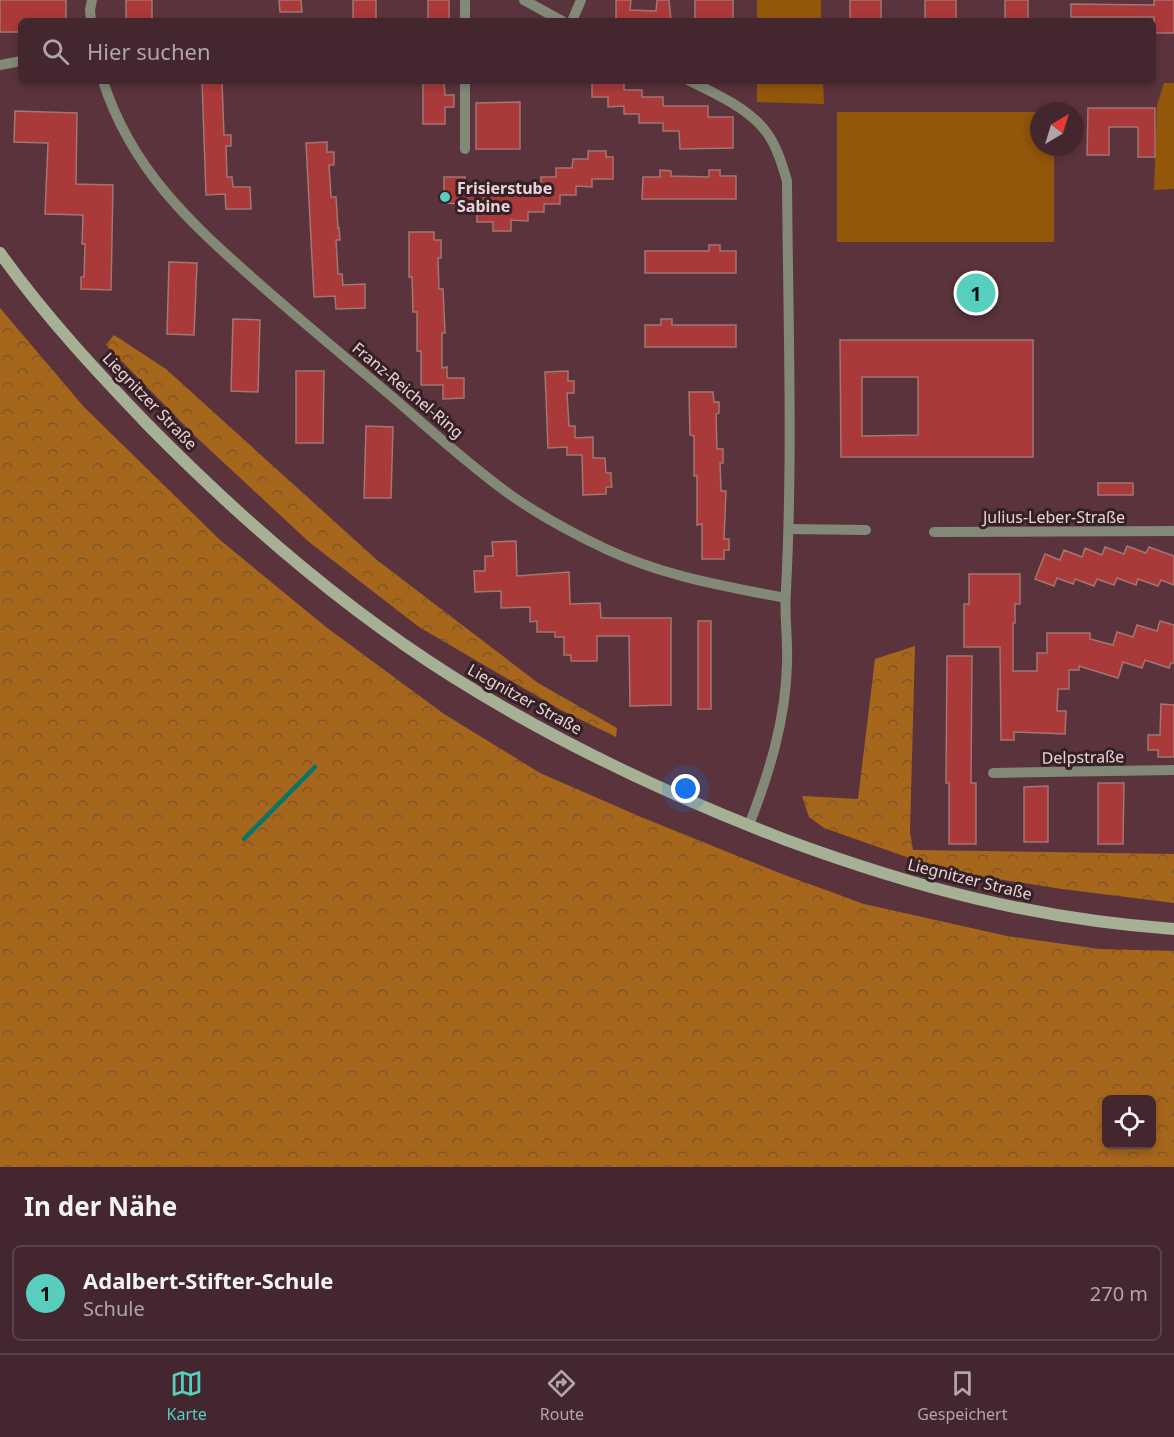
<!DOCTYPE html>
<html lang="de">
<meta charset="utf-8">
<style>
body{margin:0;font-family:"Noto Sans",sans-serif;background:#4e323a;color:#f1f3f6}
.controls{position:absolute;right:18px;bottom:18px;display:grid;overflow:hidden;border-radius:9px;box-shadow:0 3px 9px #0003}
.controls button{width:54px;height:54px;display:grid;place-items:center;padding:0;border:0;border-bottom:2px solid #5c434a;background:#44262e;color:#f1f3f6;font:30px sans-serif}
.compass{position:absolute;left:1030px;top:102px;width:54px;height:54px;border-radius:50%;background:#44262e;box-shadow:0 3px 9px #0003;rotate:38deg}
.you{position:absolute;left:686px;top:789px;width:21px;height:21px;margin:-15px;border:4px solid #fff;border-radius:50%;background:#1a73e8;box-shadow:0 0 0 9px #1a73e833}
.badge{display:grid;place-items:center;width:39px;height:39px;border-radius:50%;background:#58cebf;color:#111;font-size:20px;font-weight:700}
.pin{position:absolute;translate:-50% -50%;border:3px solid #fff;box-shadow:0 2px 6px #0006}
.list{margin:0;padding:0;list-style:none}
h2{display:flex;justify-content:space-between;align-items:center;height:78px;margin:0;padding:0 24px;font-size:26px}
h2 small{font-size:20px;font-weight:400;color:#afa5aa}
.list li{display:grid;grid-template-columns:39px 1fr auto;gap:18px;align-items:center;box-sizing:border-box;height:96px;margin:0 12px 12px;padding:0 12px;border:2px solid #5c434a;border-radius:9px}
.list b{display:block;font-size:22px;white-space:nowrap}
.list p{margin:0;font-size:20px;white-space:nowrap;color:#afa5aa}
.list em{font-size:20px;font-style:normal;color:#afa5aa}
.icon{flex:none;width:33px;height:33px;fill:none;stroke:currentColor;stroke-width:2;stroke-linecap:round;stroke-linejoin:round}
.map{position:relative;flex:none;width:1174px;height:1167px;overflow:hidden}
.search{position:absolute;background:#44262e;box-shadow:0 3px 9px #0003;left:18px;right:18px;top:18px;height:66px;display:flex;align-items:center;gap:15px;box-sizing:border-box;padding:0 21px;border-radius:9px;color:#afa5aa;font-size:22px}
.sheet{height:186px;background:#44262e}
nav{display:flex;justify-content:space-around;align-items:center;box-sizing:border-box;height:84px;border-top:2px solid #5c434a;background:#44262e;font-size:16px;color:#afa5aa}
nav a{display:grid;justify-items:center;gap:3px}
nav .on{color:#58cebf}
.map>svg:first-child{display:block}
.forest{fill:url(#forest-crowns);fill-rule:evenodd}
.park{fill:#93570c}
.lines{fill:none;stroke-linecap:round;stroke-linejoin:round}
.stream{stroke:#06756a;stroke-width:4.5}
.building{fill:#a93a39;stroke:#a47572;stroke-width:1.5;fill-rule:evenodd}
.minor{stroke:#828977;stroke-width:10}
.secondary{stroke:#a6b095;stroke-width:12}
.poi-dot{fill:#58cebf;stroke:#342126;stroke-width:2}
.labels{text-anchor:middle;stroke-width:6;stroke-linejoin:round;paint-order:stroke}
.poi-label{font-size:16px;font-weight:bold;fill:#ecd2d7;stroke:#342126;text-anchor:start}
.street-label{font-size:16px;fill:#ecd2d7;stroke:#342126}
</style>
<div class="map">
<svg width="1174" height="1167" viewBox="0 0 1174 1167">
<defs>
<pattern id="forest-crowns" width="20" height="18" patternUnits="userSpaceOnUse" patternTransform="scale(1.5)"><rect width="20" height="18" fill="#a6661c"/><path d="M2 6a3 3 0 1 1 6 0M12 15a3 3 0 1 1 6 0" fill="none" stroke="#80562a"/></pattern>
</defs>
<rect width="100%" height="100%" fill="#5b333d"/>
<g class="forest">
<path d="M0,308L84,407L220,540L326,627L444,714L540,773L641,817L782,874L864,904L1007,936L1099,949L1174,951V1167H0ZM1106,1100H1152V1144H1106Z"/>
<polygon points="114,335 166,369 377,560 538,683 617,728 616,737 561,710 419,627 309,542 194,435 106,345"/>
<polygon points="915,646 910,832 913,850 1174,854 1174,903 1062,889 972,875 918,861 824,828 809,817 802,796 858,799 875,659"/>
</g>
<g class="park">
<rect x="757" y="0" width="64" height="21"/>
<polygon points="757,81 823,81 824,104 757,102"/>
<polygon points="1164,83 1174,83 1174,189 1154,190 1157,105"/>
<polygon points="837,112 1039,112 1039,147 1054,147 1054,242 837,242"/>
</g>
<g class="lines">
<polyline class="stream" points="244,839 315,767"/>
</g>
<g class="building">
<polygon points="0,0 66,0 66,21 21,21 21,32 0,32"/>
<rect x="126" y="0" width="26" height="21"/>
<polygon points="279,0 301,0 302,12 280,12"/>
<rect x="353" y="0" width="23" height="21"/>
<rect x="428" y="0" width="21" height="21"/>
<polygon points="616,0 631,0 630,10 656,11 657,0 669,0 671,21 616,21"/>
<rect x="695" y="0" width="38" height="21"/>
<rect x="850" y="0" width="31" height="21"/>
<rect x="925" y="0" width="31" height="21"/>
<rect x="1005" y="0" width="23" height="21"/>
<polygon points="1154,0 1174,0 1174,33 1154,33 1154,17 1071,17 1071,4 1154,5"/>
<polygon points="202,81 222,81 224,135 231,135 231,146 226,146 227,177 232,177 233,187 250,187 251,209 226,209 225,194 206,195"/>
<polygon points="423,81 444,81 445,95 454,95 454,107 445,107 445,124 423,124"/>
<polygon points="592,81 624,81 624,90 642,90 642,97 663,97 663,106 708,106 708,117 733,117 733,148 680,149 679,131 663,131 663,123 639,123 639,114 624,114 624,106 608,107 608,97 592,97"/>
<polygon points="520,102 520,149 476,149 476,103"/>
<polygon points="1088,108 1155,108 1155,157 1138,157 1138,127 1109,127 1109,155 1087,155"/>
<polygon points="15,111 77,113 76,184 113,185 111,290 81,289 81,277 84,277 85,244 82,244 83,215 45,214 48,143 14,142"/>
<polygon points="327,142 327,152 334,152 334,165 329,165 331,197 336,197 338,228 339,228 340,240 336,240 338,274 342,274 343,285 365,284 365,308 336,309 335,296 314,297 306,143"/>
<polygon points="588,151 606,151 606,157 613,157 613,179 592,179 592,187 576,186 576,195 560,195 560,204 544,204 544,212 528,212 528,221 511,220 511,231 493,231 493,222 477,222 477,212 462,212 462,204 444,203 444,177 465,177 465,186 481,186 481,194 525,194 525,186 541,186 541,177 556,177 556,168 572,168 573,159 588,159"/>
<polygon points="660,170 671,171 671,176 709,177 709,170 720,170 720,176 736,176 736,199 642,199 643,177 660,177"/>
<polygon points="409,232 434,232 434,240 441,240 441,258 438,258 439,289 443,289 445,333 442,333 442,368 447,367 447,378 464,378 464,398 443,399 443,385 421,385 421,351 417,351 417,312 413,312 412,277 409,277"/>
<polygon points="709,245 720,245 720,251 736,251 736,273 645,273 645,251 709,251"/>
<polygon points="169,262 197,263 194,335 167,334"/>
<polygon points="233,319 260,320 258,392 231,391"/>
<polygon points="661,319 672,319 672,325 736,325 736,347 645,347 645,325 661,325"/>
<path d="M840,340H1033V457H841ZM862,377H918V435L862,436Z"/>
<polygon points="296,371 324,371 323,443 296,443"/>
<polygon points="568,371 568,381 574,381 574,393 567,393 569,426 575,426 575,438 593,437 593,458 605,458 606,473 611,473 611,479 612,487 606,487 606,494 583,495 582,455 567,455 567,447 548,448 545,372"/>
<polygon points="689,392 713,392 714,402 719,402 719,413 716,414 717,449 723,449 723,463 720,463 721,491 726,491 724,539 729,539 729,550 724,550 724,559 702,559 702,524 697,525 697,476 694,476 694,436 690,435"/>
<polygon points="366,426 393,427 391,498 364,498"/>
<rect x="1098" y="483" width="35" height="12"/>
<polygon points="516,541 517,576 569,572 570,604 600,603 601,618 671,618 671,705 630,706 629,636 597,636 597,661 571,661 571,655 564,655 564,637 555,637 555,632 537,632 537,621 530,622 530,607 501,608 501,591 475,592 474,571 485,571 485,556 493,556 492,542"/>
<polygon points="1127,546 1146,553 1149,547 1174,556 1174,585 1161,580 1158,586 1138,579 1136,585 1117,578 1114,585 1097,579 1094,586 1075,579 1073,584 1057,578 1054,586 1035,579 1045,554 1060,560 1064,550 1082,557 1085,548 1102,555 1105,547 1124,554"/>
<polygon points="969,574 1020,574 1020,604 1015,604 1015,623 1013,623 1013,671 1037,671 1037,653 1047,653 1047,633 1090,633 1090,639 1113,645 1117,632 1133,637 1137,625 1157,631 1160,621 1174,625 1174,663 1171,663 1169,668 1145,660 1142,668 1123,662 1118,678 1079,666 1079,670 1069,670 1069,689 1058,689 1057,711 1066,711 1065,734 1014,732 1014,740 1001,740 1000,647 964,647 964,604 969,604"/>
<rect x="698" y="621" width="13" height="88"/>
<polygon points="947,656 972,656 971,783 976,783 976,844 949,844 949,783 946,783"/>
<polygon points="1161,704 1174,705 1174,757 1158,757 1158,750 1148,750 1148,735 1160,735"/>
<polygon points="1098,783 1124,783 1123,844 1098,844"/>
<polygon points="1048,786 1048,842 1024,842 1024,787"/>
</g>
<g class="lines">
<g class="minor">
<polyline points="465,0 465,21"/>
<polyline points="524,0 562,21"/>
<polyline points="91,21 90,10 92,0"/>
<polyline points="572,21 581,0"/>
<polyline points="0,65 21,61"/>
<path d="M103,81C131,168 188,221 255,280C291,312 328,343 365,374C414,414 460,459 512,496C541,516 574,534 606,549C663,576 724,586 785,598"/>
<polyline points="465,81 465,149"/>
<path d="M690,81C715,93 751,110 767,133C777,147 782,164 787,181C788,317 793,454 786,590C784,614 788,638 787,663C786,719 769,774 749,825"/>
<polyline points="789,529 866,530"/>
<polyline points="934,532 1174,531"/>
<polyline points="993,773 1174,770"/>
</g>
<path class="secondary" d="M0,253C44,315 98,373 151,428C242,520 343,608 453,677C558,743 671,796 786,840C916,888 1035,919 1174,929"/>
</g>
<circle class="poi-dot" cx="445" cy="197" r="6"/>
<g class="labels">
<g class="poi-label">
<text x="457" y="194">Frisierstube<tspan x="457" dy="18">Sabine</tspan></text>
</g>
<g class="street-label">
<text transform="translate(408 390) rotate(40)" y="6">Franz-Reichel-Ring</text>
<text transform="translate(150 401) rotate(46)" y="6">Liegnitzer Straße</text>
<text x="1054" y="523">Julius-Leber-Straße</text>
<text transform="translate(525 699) rotate(29)" y="6">Liegnitzer Straße</text>
<text transform="translate(1083 757) rotate(-1)" y="6">Delpstraße</text>
<text transform="translate(970 879) rotate(14)" y="6">Liegnitzer Straße</text>
</g>
</g>
</svg>
<div class="controls">
<button><svg class="icon" aria-label="locate" viewBox="0 0 24 24"><circle cx="12" cy="12" r="6"/><path d="M12 2v4M12 18v4M2 12h4M18 12h4"/></svg></button>
</div>
<svg class="compass" viewBox="-18 -18 36 36"><path d="M0-13l5 13h-10z" fill="#e53935"/><path d="M0 13l5-13h-10z" fill="#afa5aa"/></svg>
<div class="you"></div>
<div class="pin badge" style="left:976px;top:293px">1</div>
<div class="search"><svg class="icon" aria-label="search" viewBox="0 0 24 24"><circle cx="10" cy="10" r="6"/><path d="M15 15l6 6"/></svg>Hier suchen</div>
</div>
<section class="sheet">
<h2>In der Nähe<small></small></h2>
<ul class="list">
<li><span class="badge">1</span><div><b>Adalbert-Stifter-Schule</b><p>Schule</p></div><em>270 m</em></li>
</ul>
</section>
<nav>
<a class="on"><svg class="icon" aria-label="map" viewBox="0 0 24 24"><path d="M3 6l6-2 6 2 6-2v14l-6 2-6-2-6 2zM9 4v14M15 6v14"/></svg>Karte</a>
<a><svg class="icon" aria-label="directions" viewBox="0 0 24 24"><path d="M12 3l9 9-9 9-9-9zM9 14v-3h6M13 9l2 2-2 2"/></svg>Route</a>
<a><svg class="icon" aria-label="saved" viewBox="0 0 24 24"><path d="M7 4h10v16l-5-4-5 4z"/></svg>Gespeichert</a>
</nav>
